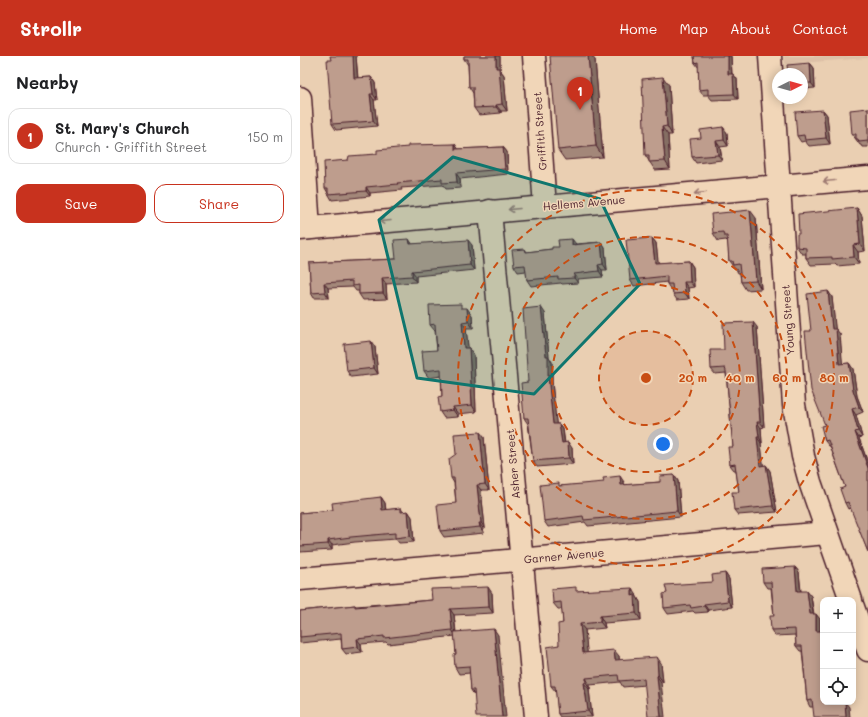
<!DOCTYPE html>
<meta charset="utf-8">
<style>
body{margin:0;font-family:Mali,sans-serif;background:#f6f6f6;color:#202124}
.controls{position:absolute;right:12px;bottom:12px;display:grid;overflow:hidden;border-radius:8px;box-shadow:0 2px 10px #0003}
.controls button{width:36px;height:36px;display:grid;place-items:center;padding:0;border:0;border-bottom:1px solid #e0e0e0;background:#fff;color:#202124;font:20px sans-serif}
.compass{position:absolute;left:472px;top:12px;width:36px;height:36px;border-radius:50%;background:#fff;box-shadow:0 2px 10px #0003;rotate:85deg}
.you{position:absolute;left:363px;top:388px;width:14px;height:14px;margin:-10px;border:3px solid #fff;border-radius:50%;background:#1a73e8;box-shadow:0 0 0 6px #1a73e833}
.badge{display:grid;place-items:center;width:26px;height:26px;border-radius:50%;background:#c8321e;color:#fff;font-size:13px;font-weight:700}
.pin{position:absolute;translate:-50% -33px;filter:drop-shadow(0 1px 2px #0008)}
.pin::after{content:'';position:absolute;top:21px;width:14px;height:12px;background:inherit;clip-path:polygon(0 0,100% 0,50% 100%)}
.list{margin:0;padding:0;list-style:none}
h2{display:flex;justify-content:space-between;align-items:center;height:52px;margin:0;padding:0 16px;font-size:17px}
h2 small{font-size:13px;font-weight:400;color:#757577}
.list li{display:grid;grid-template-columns:26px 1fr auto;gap:12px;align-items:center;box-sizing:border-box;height:56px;margin:0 8px 8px;padding:0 8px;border:1px solid #e0e0e0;border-radius:12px}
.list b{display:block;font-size:15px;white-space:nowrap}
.list p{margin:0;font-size:13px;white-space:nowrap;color:#757577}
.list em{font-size:13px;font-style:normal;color:#757577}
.actions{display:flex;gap:8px;padding:12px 16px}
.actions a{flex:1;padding:9px 0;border:1px solid #c8321e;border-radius:12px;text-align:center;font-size:14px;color:#c8321e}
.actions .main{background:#c8321e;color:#fff}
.icon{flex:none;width:22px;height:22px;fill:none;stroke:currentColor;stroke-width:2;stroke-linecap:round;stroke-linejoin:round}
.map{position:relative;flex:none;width:568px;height:661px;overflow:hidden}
header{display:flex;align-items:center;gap:24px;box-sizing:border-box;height:56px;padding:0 20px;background:#c8321e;color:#fff}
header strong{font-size:19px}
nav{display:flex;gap:22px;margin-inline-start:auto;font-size:14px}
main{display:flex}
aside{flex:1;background:#fff}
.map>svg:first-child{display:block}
.built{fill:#ddc0a7}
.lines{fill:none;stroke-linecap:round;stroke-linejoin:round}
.minor-casing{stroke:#4a1f2b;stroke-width:25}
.minor{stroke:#f1d6b8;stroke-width:22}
.wall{fill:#a38779;stroke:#4a1f2b}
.shaded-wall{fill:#856e63;stroke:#4a1f2b}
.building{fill:#be9d8d;stroke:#4a1f2b}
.oneway{stroke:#9e7a72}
.marked{fill:#0f766e;fill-opacity:0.2;stroke:#0f766e;stroke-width:3;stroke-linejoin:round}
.ring{fill:none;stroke:#c84d12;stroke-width:2;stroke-dasharray:7 5}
.labels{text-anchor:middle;stroke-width:3;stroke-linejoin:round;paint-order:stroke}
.street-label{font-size:11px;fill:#4a1f2b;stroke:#f1d6b8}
.centre{fill:#c84d12;stroke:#f1d6b8;stroke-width:2}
.ring-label{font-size:12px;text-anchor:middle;font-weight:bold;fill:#c84d12;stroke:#f1d6b8;stroke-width:3;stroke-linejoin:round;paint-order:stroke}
</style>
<header>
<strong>Strollr</strong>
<nav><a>Home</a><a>Map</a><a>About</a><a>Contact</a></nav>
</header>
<main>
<aside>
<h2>Nearby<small></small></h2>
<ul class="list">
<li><span class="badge">1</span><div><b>St. Mary's Church</b><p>Church · Griffith Street</p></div><em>150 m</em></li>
</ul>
<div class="actions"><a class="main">Save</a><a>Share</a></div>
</aside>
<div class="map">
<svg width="568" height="661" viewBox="0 0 568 661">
<rect width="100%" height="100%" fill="#eacfb2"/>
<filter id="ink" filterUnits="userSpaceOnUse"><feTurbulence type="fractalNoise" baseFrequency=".025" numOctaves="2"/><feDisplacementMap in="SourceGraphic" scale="8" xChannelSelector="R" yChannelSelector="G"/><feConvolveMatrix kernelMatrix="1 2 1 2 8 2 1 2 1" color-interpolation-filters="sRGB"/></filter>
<g filter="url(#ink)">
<polygon class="built" points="484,0 568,0 568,2 485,8"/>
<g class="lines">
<g class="minor-casing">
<g id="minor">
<polyline points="234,0 245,151"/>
<polyline points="470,0 494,349 503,400 510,426 551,544"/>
<polyline points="0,42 9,172"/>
<polyline points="190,155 236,661"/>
<polyline points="0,173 568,122"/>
<polyline points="0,523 527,477"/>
<polyline points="553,551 568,594"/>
</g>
</g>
<use href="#minor" class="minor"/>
</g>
<g class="wall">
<polygon points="56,0 58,22 71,21 75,27 77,44 74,44 77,70 36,74 32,68"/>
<polygon points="164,0 200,0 200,14 204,19 207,55 201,55 201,57 179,59 174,52 173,37 169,31 168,9 164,3"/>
<polygon points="394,0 431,0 432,18 433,18 437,23 438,43 412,44 408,39 403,39 399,34 399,12 395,7"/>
<polygon points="295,4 303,101 265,104 258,94"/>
<polygon points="510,7 514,12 515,32 502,33 502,18"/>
<polygon points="369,29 372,79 368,79 370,113 355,114 345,99"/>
<polygon points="568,52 568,91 562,91 561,89 560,89 552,78"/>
<polygon points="523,54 527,59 530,88 509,90 505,85 501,86 497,80"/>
<polygon points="423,71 427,77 428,90 420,91 422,104 396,107 392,101 401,82"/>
<polygon points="155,88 158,93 203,91 207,96 208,118 160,123 161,132 146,133 143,129 101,132 102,134 70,137 70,140 32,144 25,132 48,104 77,98"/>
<polygon points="557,152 562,160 565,195 558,196 559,208 537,210 535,208 511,209 506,202 506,198 502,198 497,191 499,178"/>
<polygon points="456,162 461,233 446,234 441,226 440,217 438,217 436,213 435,213 429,205 428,186 426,184 418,185 413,177"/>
<polygon points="352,182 356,187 358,207 389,205 393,211 394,231 388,232 389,243 377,244 373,238 372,233 371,234 367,228 367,226 334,230 330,224"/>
<polygon points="301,186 305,192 307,214 302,214 303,221 278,223 278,227 262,228 261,227 231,230 227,224 226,215 218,216 214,210 225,193 227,196 252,193 276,188"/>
<polygon points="113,188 172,189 174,214 116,220 116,226 86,228 87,243 63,244 59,238 59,235 56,235 53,231 28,232 29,242 14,242 11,237 9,207 96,203"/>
<polygon points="528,235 532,241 535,273 540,278 542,308 549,307 553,313 557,340 563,356 556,359 562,381 559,382 568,407 568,496 551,452 548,453 545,447 545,431 530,390 529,390 525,385 525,369 511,275"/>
<polygon points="164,252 172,259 173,272 166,272 168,292 174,299 176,356 158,358 158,361 144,362 140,356 142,340 141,320 129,322 124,315 137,294 135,275 130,269"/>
<polygon points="245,257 249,301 252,306 252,326 256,368 259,368 263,373 265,387 272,392 273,408 237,411 233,405 228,368 224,362 228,326"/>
<polygon points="457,271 464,371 461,372 462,387 461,387 463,410 466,409 470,415 477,456 438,459 434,454 439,436 436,414 434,414 430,409 433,391 426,317 415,318 411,313 424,294"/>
<polygon points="75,291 78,318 51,321 47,315"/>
<polygon points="184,381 189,434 181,434 185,472 183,472 184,477 144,481 140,475 156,447 154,427 151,422"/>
<polygon points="374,419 378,425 381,461 288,470 285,466 248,471 244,465 260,430 324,426 324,429 360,426"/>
<polygon points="81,441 85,447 86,454 101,452 103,456 108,455 112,461 114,486 99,487 96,483 55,486 32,489 32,494 0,496 0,457 33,454"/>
<polygon points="495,511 499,516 501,535 511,540 514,558 520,563 520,575 521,575 523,577 523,646 549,651 510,651 507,645 502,595 500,595 496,590 495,579 475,580 471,574 474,560 471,532 467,532 463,526"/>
<polygon points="425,517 429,523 432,551 408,554 408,556 395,557 393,555 368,558 364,552 367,537 413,526"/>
<polygon points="278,535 336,538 337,541 340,546 341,564 304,567 305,572 285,574 287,597 319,600 319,604 361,607 363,626 345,629 323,631 320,626 290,629 290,633 289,633 292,661 260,661 258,658 256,636 251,630 259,589 263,567 262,553 258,553 253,547"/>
<polygon points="192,537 193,557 154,559 156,576 198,579 174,639 171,634 170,617 159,618 155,611 156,598 155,580 88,588 86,586 61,588 62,596 46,598 42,593 41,583 0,587 0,555 55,549 56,550 132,544"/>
</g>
<g class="shaded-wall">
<polygon points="53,0 56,0 58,28 54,22"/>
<polygon points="196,0 200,0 200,14 204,19 207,55 202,48 196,12"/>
<polygon points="288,0 292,0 295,4 303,101 296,90"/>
<polygon points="428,0 431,0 432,24 428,18"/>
<polygon points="510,7 514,12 515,32 511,27"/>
<polygon points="433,18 437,23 438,43 434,38"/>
<polygon points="71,21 75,27 77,44 73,38"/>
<polygon points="363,21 369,29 372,79 367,70"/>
<polygon points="70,38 74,44 77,70 73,65"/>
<polygon points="196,49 201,55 201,57 196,51"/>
<polygon points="523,54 527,59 530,88 526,82"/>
<polygon points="362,71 368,79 370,113 365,105"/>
<polygon points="423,71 427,77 428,90 424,84"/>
<polygon points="416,85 420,91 422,104 418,99"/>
<polygon points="155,88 159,94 155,93"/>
<polygon points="203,91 207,96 208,118 205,113"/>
<polygon points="156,117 160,123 161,132 157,126"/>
<polygon points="66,131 70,137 70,140 66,135"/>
<polygon points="557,152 562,160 565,195 560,188"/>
<polygon points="450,154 456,162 461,233 456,225"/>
<polygon points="352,182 356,187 359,213 355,207"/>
<polygon points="109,183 113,189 110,188"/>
<polygon points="272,183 276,188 272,189"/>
<polygon points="168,184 172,189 174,214 170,209"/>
<polygon points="301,186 305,192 307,214 303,208"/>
<polygon points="553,189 558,196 559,208 554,201"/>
<polygon points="389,205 393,211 394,231 390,226"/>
<polygon points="298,209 302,214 303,221 299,215"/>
<polygon points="112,215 116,220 116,226 112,220"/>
<polygon points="274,218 278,223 278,227 274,222"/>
<polygon points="82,222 86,228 87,243 83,237"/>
<polygon points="384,226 388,232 389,243 385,237"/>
<polygon points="24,227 28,232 29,242 25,236"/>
<polygon points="528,235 532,241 536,279 532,273"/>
<polygon points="241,251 245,257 249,301 252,306 252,326 257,374 253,368"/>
<polygon points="167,252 172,259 173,272 168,265"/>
<polygon points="162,266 166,272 169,299 164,292"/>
<polygon points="453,266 457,271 464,371 460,366"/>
<polygon points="536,273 540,278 543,314 539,308"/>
<polygon points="71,285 75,291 78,318 74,312"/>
<polygon points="169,292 174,299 176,356 172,349"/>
<polygon points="549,307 553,313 557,340 563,356 559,351 553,334"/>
<polygon points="153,351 158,358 158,361 153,354"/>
<polygon points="552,353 556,359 562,381 558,375"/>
<polygon points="457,366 461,372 462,387 459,381"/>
<polygon points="259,368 263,373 265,393 262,387"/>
<polygon points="180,376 184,381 189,434 185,428"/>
<polygon points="555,376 559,382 568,407 568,412"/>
<polygon points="457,381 461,387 464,416 460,410"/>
<polygon points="268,386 272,392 273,408 269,402"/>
<polygon points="466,409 470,415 477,456 473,450"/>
<polygon points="374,419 378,425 381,461 377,455"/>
<polygon points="320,420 324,426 325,435 321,429"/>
<polygon points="177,429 181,434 185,472 181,467"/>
<polygon points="81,441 85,447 86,460 82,454"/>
<polygon points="108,455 112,461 114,486 110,480"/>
<polygon points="179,467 183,472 184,477 180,471"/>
<polygon points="28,484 32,489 32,494 28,488"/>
<polygon points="495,511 499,516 501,541 497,535"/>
<polygon points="425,517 429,523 432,551 428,545"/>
<polygon points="188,531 192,537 193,557 189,551"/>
<polygon points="332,532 336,538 337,541 340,546 341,564 336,557 332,540"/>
<polygon points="507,535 511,540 514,564 510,558"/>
<polygon points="404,548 408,554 408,556 404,550"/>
<polygon points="150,553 154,559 156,580 152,574"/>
<polygon points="516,558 520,563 520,581 516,575"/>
<polygon points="300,560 304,567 305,572 300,566"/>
<polygon points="280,568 285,574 288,604 283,597"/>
<polygon points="194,573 198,579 206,661 202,661"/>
<polygon points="521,575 523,577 523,596"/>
<polygon points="57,583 61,588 62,596 58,591"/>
<polygon points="314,594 319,600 320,610 315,604"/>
<polygon points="357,601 361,607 363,626 358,619"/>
<polygon points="357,620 361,626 365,661 361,661"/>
<polygon points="286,622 290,629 290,633 286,626"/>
<polygon points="284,627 289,633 292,661 288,655"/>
<polygon points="545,646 549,651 550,661 546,661"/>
</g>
<g class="building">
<polygon points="30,0 53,0 54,22 71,21 73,38 70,38 73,65 32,68 27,4 31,4"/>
<polygon points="164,0 196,0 196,12 199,12 202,48 196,49 196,51 174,52 173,31 169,31 168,3 164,3"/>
<polygon points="250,0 288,0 296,90 258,94"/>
<polygon points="394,0 428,0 428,18 433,18 434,38 408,39 408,33 399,34 398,6 395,7"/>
<polygon points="510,7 511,27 502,27 502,18 488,18 487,9"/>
<polygon points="363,21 367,70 362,71 365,105 349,106 349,99 345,99 342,23"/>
<polygon points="568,52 568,85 559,86 558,83 556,83 556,78 552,78 550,54"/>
<polygon points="523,54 526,82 505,84 504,79 497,80 495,56"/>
<polygon points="423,71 424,84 416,85 418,99 392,101 390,83 401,82 400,74"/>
<polygon points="155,88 155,93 203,91 205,113 156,117 157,126 142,127 142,123 97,127 98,128 66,131 66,135 28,138 28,132 25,132 24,106 48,104 49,100 77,98 77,94 108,91 108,89"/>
<polygon points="557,152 560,188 553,189 554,201 532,203 532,201 506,202 506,192 497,191 497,178 499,178 498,158"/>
<polygon points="450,154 456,225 441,226 439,208 433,209 432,205 429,205 427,180 424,180 423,176 413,177 411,158"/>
<polygon points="352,182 355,207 389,205 390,226 384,226 385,237 373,238 372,228 367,228 367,220 330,224 326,184"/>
<polygon points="109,183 110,188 168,184 170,209 112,215 112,220 82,222 83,237 59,238 59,229 52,230 52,225 24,227 25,236 11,237 9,207 96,203 94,184"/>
<polygon points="272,183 272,189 301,186 303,208 298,209 299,215 274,218 274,222 258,223 258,221 227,224 225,209 214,210 212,194 225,193 226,196 252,193 252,191 259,191 258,184"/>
<polygon points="528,235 532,273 536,273 539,308 549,307 553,334 559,351 552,353 558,375 555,376 568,412 568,496 548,446 545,447 540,433 545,431 528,384 525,385 521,370 525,369 511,334 505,275 511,275 507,238"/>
<polygon points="161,248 161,252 167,252 168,265 162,266 164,292 169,292 172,349 153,351 153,354 140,356 138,341 142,340 141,313 124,315 122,295 137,294 135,268 130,269 129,249"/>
<polygon points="241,251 246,300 248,300 248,320 253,368 259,368 262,387 268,386 269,402 233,405 228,362 224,362 221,327 228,326 223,253"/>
<polygon points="453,266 460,366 457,366 459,381 457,381 460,410 466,409 473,450 434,454 432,436 439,436 435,408 430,409 428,391 433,391 426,315 425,312 411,313 410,294 424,294 423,267"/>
<polygon points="71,285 74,312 47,315 44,288"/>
<polygon points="180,376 185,428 177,429 181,467 179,467 180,471 140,475 137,449 156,447 154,422 151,422 149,403 156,398 154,378"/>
<polygon points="374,419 377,455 284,464 283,460 244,465 240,429 259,427 259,430 304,426 303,422 320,420 321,429 360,426 360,420"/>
<polygon points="81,441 82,454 101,452 101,456 108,455 110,480 95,482 95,477 51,481 28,484 28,488 0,490 0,457 33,454 32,447"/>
<polygon points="495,511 497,535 507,535 510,558 516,558 516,575 521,575 523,596 523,646 545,646 546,661 514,661 512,644 507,645 502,590 496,590 495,573 471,574 470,560 474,560 471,526 463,526 462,513"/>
<polygon points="425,517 428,545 404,548 404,550 391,552 390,549 364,552 363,538 367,537 365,529 413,526 412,519"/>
<polygon points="188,531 189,551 150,553 152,574 84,582 84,580 57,583 58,591 42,593 41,577 0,581 0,555 55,549 55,551 132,544 131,533"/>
<polygon points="276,531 276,535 332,532 332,540 335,539 336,557 300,560 300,566 280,568 283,597 314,594 315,604 357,601 358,619 357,620 361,661 348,661 344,623 319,625 318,619 286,622 286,626 284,627 288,655 258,658 255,630 251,630 247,591 259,589 258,568 263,567 261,546 253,547 252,533"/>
<polygon points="194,573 202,661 176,661 174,634 171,634 169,610 155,611 154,599 156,598 154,576"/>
</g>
<defs><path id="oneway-shaft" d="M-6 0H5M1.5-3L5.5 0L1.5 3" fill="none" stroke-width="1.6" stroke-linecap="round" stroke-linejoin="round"/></defs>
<g class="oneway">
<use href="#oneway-shaft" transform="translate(529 125) rotate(175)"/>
<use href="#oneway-shaft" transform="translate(400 137) rotate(175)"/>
<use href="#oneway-shaft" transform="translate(214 153) rotate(175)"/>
<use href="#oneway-shaft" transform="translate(85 165) rotate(175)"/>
</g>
</g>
<path class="marked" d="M153,101L300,143L340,228L234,338L117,322L79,164Z"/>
<circle cx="346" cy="322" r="47" fill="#c84d12" fill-opacity=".12"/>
<g class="ring">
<circle cx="346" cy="322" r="47"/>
<circle cx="346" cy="322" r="94"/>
<circle cx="346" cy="322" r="141"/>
<circle cx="346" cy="322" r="188"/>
</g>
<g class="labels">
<g class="street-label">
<text transform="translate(240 75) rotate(-94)" y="4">Griffith Street</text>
<text transform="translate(284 147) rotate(-5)" y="4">Hellems Avenue</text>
<text transform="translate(488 264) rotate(-94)" y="4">Young Street</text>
<text transform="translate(213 408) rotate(-95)" y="4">Asher Street</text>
<text transform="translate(264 500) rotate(-5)" y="4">Garner Avenue</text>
</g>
</g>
<circle cx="346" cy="322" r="6" class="centre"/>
<g class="ring-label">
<text x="393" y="326">20 m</text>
<text x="440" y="326">40 m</text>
<text x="487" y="326">60 m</text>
<text x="534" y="326">80 m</text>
</g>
</svg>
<div class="controls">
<button>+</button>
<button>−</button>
<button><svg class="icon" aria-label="locate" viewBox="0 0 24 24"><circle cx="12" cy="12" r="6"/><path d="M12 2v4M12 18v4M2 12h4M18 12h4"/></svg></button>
</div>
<svg class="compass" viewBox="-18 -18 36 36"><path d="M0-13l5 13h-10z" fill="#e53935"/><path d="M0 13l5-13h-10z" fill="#757577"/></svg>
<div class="you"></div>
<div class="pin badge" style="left:280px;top:54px">1</div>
</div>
</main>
